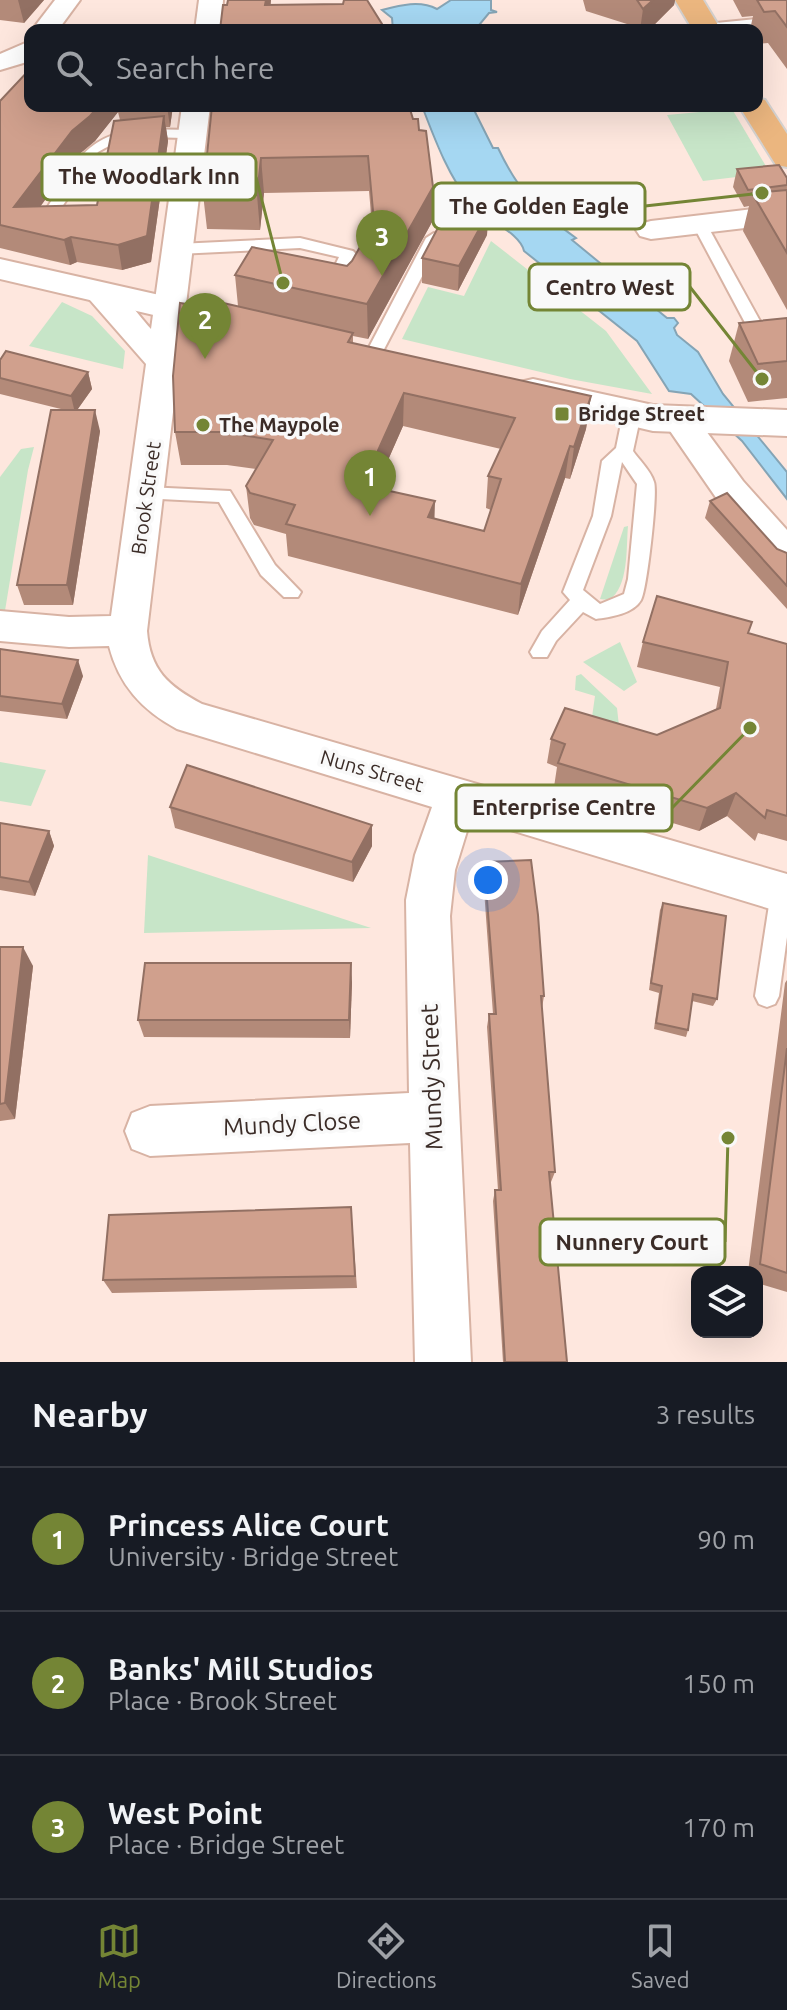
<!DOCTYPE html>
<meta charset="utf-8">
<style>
body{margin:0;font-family:Ubuntu,sans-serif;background:#20242c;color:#f1f3f6}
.controls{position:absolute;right:24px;bottom:24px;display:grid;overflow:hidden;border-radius:16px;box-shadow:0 8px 32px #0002}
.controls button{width:72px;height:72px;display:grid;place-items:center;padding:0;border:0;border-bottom:2px solid #363941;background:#171b24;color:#f1f3f6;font:40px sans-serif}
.you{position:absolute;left:488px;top:880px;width:28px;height:28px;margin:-20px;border:6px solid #fff;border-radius:50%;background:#1a73e8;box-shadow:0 0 0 12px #1a73e833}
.badge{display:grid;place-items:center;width:52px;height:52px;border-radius:50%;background:#748535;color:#fff;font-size:26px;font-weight:700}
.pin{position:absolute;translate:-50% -66px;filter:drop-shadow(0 2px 4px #0008)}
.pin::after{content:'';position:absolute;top:42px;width:28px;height:24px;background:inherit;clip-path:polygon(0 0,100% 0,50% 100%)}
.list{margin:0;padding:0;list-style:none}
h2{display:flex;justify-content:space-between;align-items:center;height:104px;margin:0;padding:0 32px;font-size:34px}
h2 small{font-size:26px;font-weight:400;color:#9ea1a6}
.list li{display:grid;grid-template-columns:52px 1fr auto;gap:24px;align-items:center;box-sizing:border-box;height:144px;padding:0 32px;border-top:2px solid #363941}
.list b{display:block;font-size:30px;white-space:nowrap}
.list p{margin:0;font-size:26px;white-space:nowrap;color:#9ea1a6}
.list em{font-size:26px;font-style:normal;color:#9ea1a6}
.icon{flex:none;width:44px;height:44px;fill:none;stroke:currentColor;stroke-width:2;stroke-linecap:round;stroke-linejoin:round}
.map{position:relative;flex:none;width:787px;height:1362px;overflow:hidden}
.search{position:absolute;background:#171b24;box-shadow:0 8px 32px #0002;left:24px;right:24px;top:24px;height:88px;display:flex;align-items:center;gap:20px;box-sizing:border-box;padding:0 28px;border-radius:16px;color:#9ea1a6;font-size:30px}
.sheet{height:536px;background:#171b24}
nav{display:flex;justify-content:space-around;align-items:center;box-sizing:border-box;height:112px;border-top:2px solid #363941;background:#171b24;font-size:22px;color:#9ea1a6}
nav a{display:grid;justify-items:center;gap:4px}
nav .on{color:#748535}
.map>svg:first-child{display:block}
.green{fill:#c7e5c8}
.water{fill:#a5d7f2;stroke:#85a4b5;stroke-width:2}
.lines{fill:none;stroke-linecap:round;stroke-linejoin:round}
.lane-casing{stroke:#d8b3a4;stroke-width:4}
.street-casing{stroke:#d8b3a4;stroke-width:4}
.secondary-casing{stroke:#d8b3a4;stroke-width:4}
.primary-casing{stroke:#d4d1cf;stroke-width:4}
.lane{fill:#fff;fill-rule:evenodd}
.street{fill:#fff;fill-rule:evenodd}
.secondary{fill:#fff;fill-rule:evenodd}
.primary{fill:#ebb67f;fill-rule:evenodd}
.wall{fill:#b38a79;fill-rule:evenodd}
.shaded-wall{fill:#927063}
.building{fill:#d0a08d;stroke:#927063;stroke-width:2;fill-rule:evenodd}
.poi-dot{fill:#748535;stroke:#f9f9f9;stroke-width:3}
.labels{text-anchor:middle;stroke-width:7;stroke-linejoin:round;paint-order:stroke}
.poi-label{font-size:20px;font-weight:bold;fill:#3b2c27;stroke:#f9f9f9;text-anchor:start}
.street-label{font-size:20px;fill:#3b2c27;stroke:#f9f9f9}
.near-street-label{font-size:24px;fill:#3b2c27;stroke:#f9f9f9}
.leader{fill:none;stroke:#748535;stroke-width:3}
.callout-dot{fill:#748535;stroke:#f9f9f9;stroke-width:3}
.callout{fill:#f9f9f9;stroke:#748535;stroke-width:3}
.callout-label{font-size:22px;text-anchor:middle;font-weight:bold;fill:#3b2c27}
</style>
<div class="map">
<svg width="787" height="1362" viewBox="0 0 787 1362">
<rect width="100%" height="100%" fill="#fee7de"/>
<g class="green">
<polygon points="732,109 770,173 703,181 667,115"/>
<polygon points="491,241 606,331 652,394 570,379 402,339 428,287 464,296"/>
<polygon points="62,302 92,316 125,351 123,369 29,346"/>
<polygon points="34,447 28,470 3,623 0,622 0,477 21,449"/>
<path d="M628,526C626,548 629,587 609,600L600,599L624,527Z"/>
<polygon points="620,642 637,682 624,691 583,662"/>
<polygon points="581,674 617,708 619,726 592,717 595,696 575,690 576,676"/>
<polygon points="0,762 46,770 31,806 0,801"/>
<polygon points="148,855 371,928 144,933"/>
</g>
<g class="water">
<path d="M451,0H491V10L497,12L489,13L475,30H393L392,18L382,10C401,5 420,0 437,9Z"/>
<path d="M422,106H472L493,148H498C519,192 537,210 576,238L572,240L667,318H674L678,323L674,328L677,335L698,352L723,394L787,472V499L742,441L691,394L669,391L637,341L524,251C520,232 485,220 470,202C448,176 434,137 422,106Z"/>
</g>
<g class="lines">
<g class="lane-casing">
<g id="lane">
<polygon points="777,17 781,18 781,24 724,30 700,28 706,24"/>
<path d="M140,129L192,130L199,134L192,138C159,138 127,133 98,152L54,219H44L42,216C72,170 80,136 140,129Z"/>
<polygon points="700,221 707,225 766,332 764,336 758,337 750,332 693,225"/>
<polygon points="434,233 442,238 381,355 373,360 367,359 365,355 426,238"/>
<polygon points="300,238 353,251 356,254 339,289 333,291 325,286 339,257 300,248 178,254 170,249 178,244"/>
<path d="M632,408L641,414L633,451C639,460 651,471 654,482C658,492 647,589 641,600C633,614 610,617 596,619L583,612L556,641L547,657H533L530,652L542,631L570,600L563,592L593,516L602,461L616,448L623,414ZM622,462L637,484L628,579L624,594L600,604L583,590L611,516Z"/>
<polygon points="147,487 230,491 275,565 301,592 298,597 284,597 261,575 219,502 141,498 138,493 141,488"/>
<polygon points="782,882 787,884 787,937 779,996 775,1004 767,1007 759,1004 755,996 771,892 774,885"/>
</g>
</g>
<g class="street-casing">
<g id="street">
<polygon points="55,0 80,0 58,30 32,30"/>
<polygon points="199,0 223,0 221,30 195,30"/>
<polygon points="30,41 30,61 0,70 0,54"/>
<path d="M182,106H210L179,362L181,365L178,370L147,631C150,670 168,686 202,704L787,874V914L471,818L455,870L450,916L471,1362H415L410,1143L150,1156L132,1149L125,1131L132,1113L150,1106L409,1093L406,900L415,855L432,807L177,729C142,710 119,685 109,646L69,647L0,641V611L69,617L111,616L146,364L83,292L88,285C116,278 134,311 151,329Z"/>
<polygon points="787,205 787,223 651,239 640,236 636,230 640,224 651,221"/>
<polygon points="680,408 692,412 743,481 787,530 787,568 774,564 717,499 668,428 663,420 668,412"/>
</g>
</g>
<g class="secondary-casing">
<g id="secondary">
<polygon points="0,259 239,313 251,316 257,324 251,332 239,335 0,279"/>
<polygon points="533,379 653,405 787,410 787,436 653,431 520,400 515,391 520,382"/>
</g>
</g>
<g class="primary-casing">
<g id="primary">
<polygon points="675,0 703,0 721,30 693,30"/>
<polygon points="757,98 765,100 787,134 787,167 776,165 739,106 757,106"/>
</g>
</g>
<use href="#lane" class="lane"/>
<use href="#street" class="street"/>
<use href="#secondary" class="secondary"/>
<use href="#primary" class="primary"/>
</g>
<g class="wall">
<polygon points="0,0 44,0 24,23 0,20"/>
<polygon points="583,0 675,0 674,5 649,30 631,30 627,24 586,11"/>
<polygon points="733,0 787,0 787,69 768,43 757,44 757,30 750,30 753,16 742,17"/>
<path d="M0,101L30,106H173L170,127H166L168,141L151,262L122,270L77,262L70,265L0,248ZM118,112L120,120L97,205L40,207L77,156L95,141Z"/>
<path d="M212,106H409L432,222L368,339L353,336V343L591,396L586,429L570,479L565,478L518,615L288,556L286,534L254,525L250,518L246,486L256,469L227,465H181L175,432L215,309L238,306L235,275L347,266L352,261L372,226L369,191L264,193L260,230L207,229L203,194ZM403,426L501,449L488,476L486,508L491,510L484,531L434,519L377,488V485Z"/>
<polygon points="737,169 787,178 787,310 743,231 749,206 744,207 733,187"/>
<polygon points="487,235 458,291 422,283 422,258"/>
<polygon points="787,318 787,398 748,402 729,361 739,323"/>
<polygon points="0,360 88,372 92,389 77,410 100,431 73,605 24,605 17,585 65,410 0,394"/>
<polygon points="710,501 777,549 787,553 787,609 705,518"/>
<polygon points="748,633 787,644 787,841 758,833 755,841 727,816 699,831 554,787 557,767 547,763 551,739 657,735 716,709 720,687 637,667 643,642"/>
<polygon points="0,649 83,676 67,719 0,711"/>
<polygon points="170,807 372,825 372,846 353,882 175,828"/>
<polygon points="0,823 49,831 54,846 35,896 0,890"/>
<polygon points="484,862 544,996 542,1008 555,1172 551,1182 550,1182 567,1362 503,1362 493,1201 495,1190 498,1190 487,1027 489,1014 493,1014 483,876"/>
<polygon points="663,903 717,999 713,1006 692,1001 688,1030 686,1037 654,1029 659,993 649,990 660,910"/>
<polygon points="0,947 33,966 15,1119 0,1121"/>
<polygon points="787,980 787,1292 757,1283 757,1272 748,1272 785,983"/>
<polygon points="352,982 350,1038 144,1037 138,1020"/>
<polygon points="351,1207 357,1288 112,1293 103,1280"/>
</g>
<g class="shaded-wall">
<polygon points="18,0 44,0 24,23"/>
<polygon points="266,0 271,0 269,30 265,5"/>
<polygon points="653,0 675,0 674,5 649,30 640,30 643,9"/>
<polygon points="99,106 117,106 118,112 95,141 77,156 23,230 14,207 72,131"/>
<polygon points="167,106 173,106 170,127"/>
<polygon points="164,116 168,141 151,262 122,270 118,245"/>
<polygon points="261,158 264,193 260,230 257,195"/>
<polygon points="433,187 432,222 368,339 367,304"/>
<polygon points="489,211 487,235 458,291 459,266"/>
<polygon points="71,237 77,262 70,265 64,240"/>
<polygon points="88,372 92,389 75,413 71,396"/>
<polygon points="404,393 403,426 377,485 378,499 367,486 371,466"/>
<polygon points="591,396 586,429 570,479 574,447"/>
<polygon points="95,410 100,431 73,605 67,585"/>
<polygon points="570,446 565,478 518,615 521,584"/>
<polygon points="435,501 434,533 428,517"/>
<polygon points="78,660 83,676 67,719 62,704"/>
<polygon points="736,793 727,816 699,831 707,808"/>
<polygon points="372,825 372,846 353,882 352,862"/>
<polygon points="49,831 54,846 35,896 29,882"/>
<polygon points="23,947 33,966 15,1119 5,1103"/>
<polygon points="351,963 352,982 350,1038 349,1020"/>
</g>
<g class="building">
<polygon points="228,0 266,0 265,5 343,4 344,0 367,0 382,24 384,30 220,30 223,5 227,5"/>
<polygon points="637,0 653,0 643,9"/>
<polygon points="757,0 787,0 787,27 775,11 764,12"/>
<polygon points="30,69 30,106 99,106 90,116 72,131 14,207 97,205 114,121 164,116 147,236 118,245 71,237 64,240 0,225 0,101"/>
<polygon points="212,106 409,106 413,119 418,119 419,130 426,131 433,187 367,304 235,275 252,247 347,266 352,261 374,222 368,156 261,158 257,195 203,194"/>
<polygon points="779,165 787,178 787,185 748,190 737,169"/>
<polygon points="787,190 787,253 752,193"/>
<polygon points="451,203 489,211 459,266 422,258"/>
<path d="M219,302L353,333L348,342L591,396L574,447L570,446L521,584L286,524L295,505L250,493L246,486L273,440L222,432H175L173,376L180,303L215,309ZM404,393L515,418L488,476L501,479L484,531L428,517L435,501L367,486L377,467L371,466Z"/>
<polygon points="787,318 787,361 758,364 739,323"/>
<polygon points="6,351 88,372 71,396 0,378 0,360"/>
<polygon points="51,410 95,410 67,585 17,585"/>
<polygon points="727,493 777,549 787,553 787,586 710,501"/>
<polygon points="657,596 752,622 748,633 787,644 787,816 767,810 765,818 736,793 707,808 558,763 565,744 551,739 565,708 657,735 720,708 728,662 643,642"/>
<polygon points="0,649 78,660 62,704 0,696"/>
<polygon points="187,765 372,825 352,862 170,807"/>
<polygon points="0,823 49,831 29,882 0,877"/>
<polygon points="531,860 538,915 544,996 541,996 555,1172 549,1172 567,1362 505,1362 495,1190 501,1190 489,1014 496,1014 484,862"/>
<polygon points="663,903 726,916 717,999 693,994 688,1030 656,1023 662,986 651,983"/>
<polygon points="0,947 23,947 5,1103 0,1104"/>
<polygon points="145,963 351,963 349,1020 138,1020"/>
<polygon points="787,1048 787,1273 760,1264"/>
<polygon points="351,1207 355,1276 103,1280 109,1215"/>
</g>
<g class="poi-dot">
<rect x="554" y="406" width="16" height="16" rx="4"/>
<circle cx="203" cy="425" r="8"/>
</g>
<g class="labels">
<g class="poi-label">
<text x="578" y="421">Bridge Street</text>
<text x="219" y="432">The Maypole</text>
</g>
<g class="street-label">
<text transform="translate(146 498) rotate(-82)" y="7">Brook Street</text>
<text transform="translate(372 771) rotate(16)" y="7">Nuns Street</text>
</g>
<g class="near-street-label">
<text transform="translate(432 1077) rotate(-92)" y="8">Mundy Street</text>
<text transform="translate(292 1124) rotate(-3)" y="8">Mundy Close</text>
</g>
</g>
<path class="leader" d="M283 283L256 177M762 193L645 206M762 379L690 287M750 728L672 808M728 1138L725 1242"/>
<g class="callout-dot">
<circle cx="283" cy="283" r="8"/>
<circle cx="762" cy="193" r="8"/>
<circle cx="762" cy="379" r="8"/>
<circle cx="750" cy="728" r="8"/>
<circle cx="728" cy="1138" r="8"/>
</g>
<g class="callout">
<rect x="42" y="154" width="214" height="46" rx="8"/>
<rect x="433" y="183" width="212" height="46" rx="8"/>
<rect x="529" y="264" width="161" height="46" rx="8"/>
<rect x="456" y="785" width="216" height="46" rx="8"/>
<rect x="540" y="1219" width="185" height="46" rx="8"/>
</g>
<g class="callout-label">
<text x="149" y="184">The Woodlark Inn</text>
<text x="539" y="214">The Golden Eagle</text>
<text x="610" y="295">Centro West</text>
<text x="564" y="815">Enterprise Centre</text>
<text x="632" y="1250">Nunnery Court</text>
</g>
</svg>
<div class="controls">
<button><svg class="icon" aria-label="layers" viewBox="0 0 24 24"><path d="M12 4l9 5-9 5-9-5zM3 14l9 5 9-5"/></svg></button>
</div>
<div class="you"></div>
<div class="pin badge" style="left:370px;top:516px">1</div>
<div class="pin badge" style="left:205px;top:359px">2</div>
<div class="pin badge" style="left:382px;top:276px">3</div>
<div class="search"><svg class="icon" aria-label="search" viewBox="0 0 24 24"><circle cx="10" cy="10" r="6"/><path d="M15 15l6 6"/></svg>Search here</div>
</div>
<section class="sheet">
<h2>Nearby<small>3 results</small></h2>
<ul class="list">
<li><span class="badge">1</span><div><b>Princess Alice Court</b><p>University · Bridge Street</p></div><em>90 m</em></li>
<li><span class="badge">2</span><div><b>Banks' Mill Studios</b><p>Place · Brook Street</p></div><em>150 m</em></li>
<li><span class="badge">3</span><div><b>West Point</b><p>Place · Bridge Street</p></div><em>170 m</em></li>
</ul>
</section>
<nav>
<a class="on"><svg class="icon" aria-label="map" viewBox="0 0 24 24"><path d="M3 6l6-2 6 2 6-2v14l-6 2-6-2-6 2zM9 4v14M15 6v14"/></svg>Map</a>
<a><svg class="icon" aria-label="directions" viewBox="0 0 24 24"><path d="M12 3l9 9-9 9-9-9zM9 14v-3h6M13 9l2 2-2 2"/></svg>Directions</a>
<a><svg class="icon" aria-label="saved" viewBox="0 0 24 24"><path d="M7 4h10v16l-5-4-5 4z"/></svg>Saved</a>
</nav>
